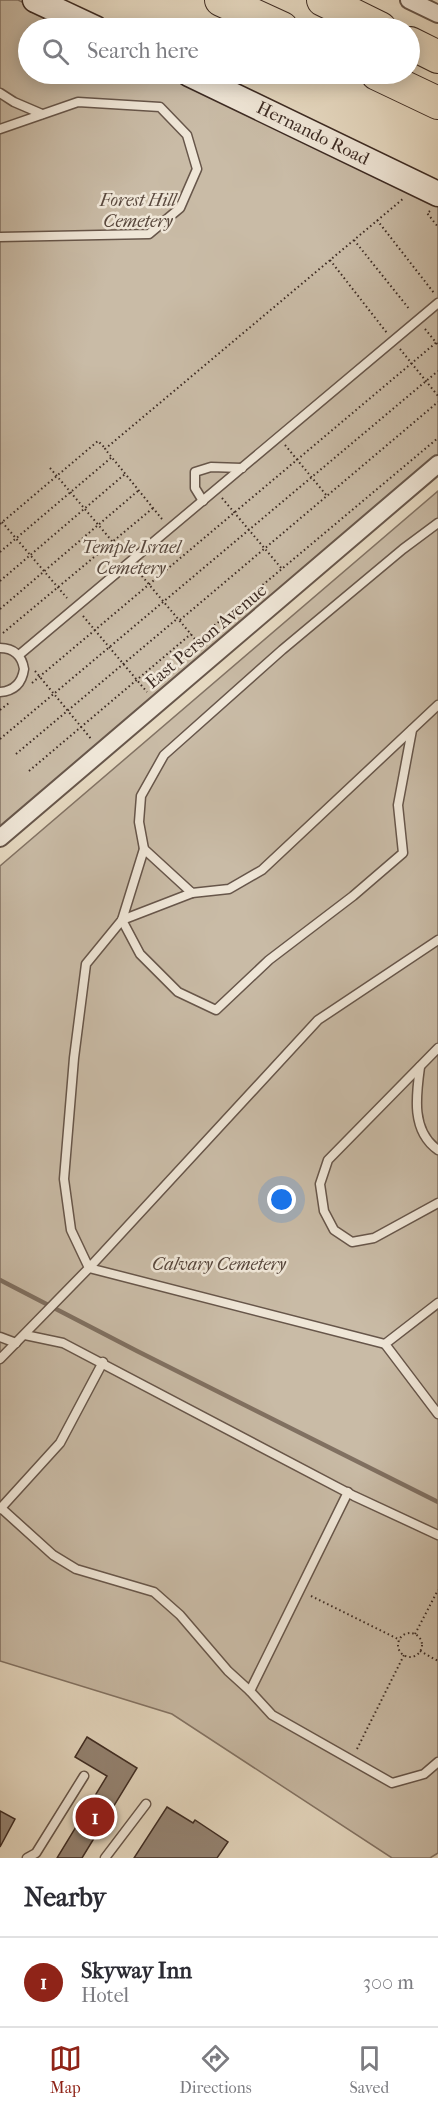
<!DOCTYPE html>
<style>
body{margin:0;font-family:"IM FELL French Canon",serif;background:#f2f2f3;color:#2b2b33}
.you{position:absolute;left:282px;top:1200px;width:21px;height:21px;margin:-15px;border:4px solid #fff;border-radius:50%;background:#1a73e8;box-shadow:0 0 0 9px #1a73e833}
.badge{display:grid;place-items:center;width:39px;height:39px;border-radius:50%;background:#8f2418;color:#fff;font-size:20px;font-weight:700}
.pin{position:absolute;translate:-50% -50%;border:3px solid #fff;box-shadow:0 2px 6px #0006}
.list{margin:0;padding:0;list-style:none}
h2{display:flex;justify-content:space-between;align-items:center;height:78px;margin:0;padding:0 24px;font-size:26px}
h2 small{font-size:20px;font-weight:400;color:#7c7c81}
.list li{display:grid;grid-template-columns:39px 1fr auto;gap:18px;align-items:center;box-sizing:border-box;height:90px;padding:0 24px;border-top:2px solid #e1e1e2}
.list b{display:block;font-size:22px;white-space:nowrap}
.list p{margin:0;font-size:20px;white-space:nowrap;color:#7c7c81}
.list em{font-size:20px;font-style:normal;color:#7c7c81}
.icon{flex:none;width:33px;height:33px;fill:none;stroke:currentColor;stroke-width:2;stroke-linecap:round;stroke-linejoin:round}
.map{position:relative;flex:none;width:438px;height:1858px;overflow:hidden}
.search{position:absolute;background:#fff;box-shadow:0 3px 15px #0003;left:18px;right:18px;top:18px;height:66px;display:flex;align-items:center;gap:15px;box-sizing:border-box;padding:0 21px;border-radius:33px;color:#7c7c81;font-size:22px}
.sheet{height:168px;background:#fff}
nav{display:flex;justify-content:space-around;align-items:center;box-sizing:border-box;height:84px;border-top:2px solid #e1e1e2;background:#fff;font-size:16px;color:#7c7c81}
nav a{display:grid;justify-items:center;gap:3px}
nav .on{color:#8f2418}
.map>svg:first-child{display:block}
.green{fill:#c9bba6;stroke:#837364;stroke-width:1.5}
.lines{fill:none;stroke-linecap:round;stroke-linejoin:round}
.stream{stroke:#807061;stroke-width:4.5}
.building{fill:#958575;stroke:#3d2b23;stroke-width:1.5}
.lane-casing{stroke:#67564a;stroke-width:11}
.street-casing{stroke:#67564a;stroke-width:20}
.secondary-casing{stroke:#3d2b23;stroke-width:27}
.highway-casing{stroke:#3d2b23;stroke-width:34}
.path{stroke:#3d2b23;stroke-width:2;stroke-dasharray:1.5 3;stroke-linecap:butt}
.lane{stroke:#efe6d7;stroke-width:8}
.street{stroke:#efe6d7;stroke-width:16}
.secondary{stroke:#efe6d7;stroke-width:24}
.highway{stroke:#e6d9c1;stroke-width:32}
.labels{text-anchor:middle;stroke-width:5;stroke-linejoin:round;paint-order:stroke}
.street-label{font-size:18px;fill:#3d2b23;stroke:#efe6d7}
.park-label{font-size:18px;font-style:italic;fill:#59483d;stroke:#efe6d7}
</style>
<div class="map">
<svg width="438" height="1858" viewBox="0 0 438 1858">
<rect width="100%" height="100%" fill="#e6d9c1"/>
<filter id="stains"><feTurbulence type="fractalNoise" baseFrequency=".00333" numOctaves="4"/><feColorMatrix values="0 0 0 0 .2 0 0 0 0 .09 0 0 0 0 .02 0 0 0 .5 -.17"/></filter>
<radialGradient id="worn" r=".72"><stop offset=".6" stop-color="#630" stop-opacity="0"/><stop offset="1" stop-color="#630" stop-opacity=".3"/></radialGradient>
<g class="green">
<polygon points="0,0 18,0 77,28 28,28 28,74 170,74 438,204 438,464 0,830"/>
<polygon points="438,491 438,1853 430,1858 392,1858 172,1714 0,1661 0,866"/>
</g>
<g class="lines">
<polyline class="stream" points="0,1280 137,1351 438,1502"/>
</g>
<g class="building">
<polygon points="87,1737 137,1768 82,1858 57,1858 107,1776 75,1757"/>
<polygon points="167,1807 193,1823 195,1820 228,1842 217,1858 134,1858"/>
<polygon points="0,1811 15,1819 0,1847"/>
</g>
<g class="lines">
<g class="lane-casing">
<g id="lane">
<polyline points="0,93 14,102 42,114"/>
<polyline points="0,129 78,102 160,107 187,135 197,169 180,208 149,234 0,237"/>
<polyline points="203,501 195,488 195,472 211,467 242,468"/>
<polyline points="438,523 403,549 282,650 164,755 141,796 139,822 144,849 192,893 229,889 262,870 438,705"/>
<path d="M0,648C14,648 22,656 24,669C22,683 14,691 0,692"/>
<polyline points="19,655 438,303"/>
<polyline points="192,893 122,920 140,954 178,992 216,1010 269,960 353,896 403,853 398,805 412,730"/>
<polyline points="438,1048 328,1160 320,1184 324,1211 334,1230 352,1242 374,1238 438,1203"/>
<path d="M420,1067C416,1096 411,1131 438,1150"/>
<polyline points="438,1303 385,1344 438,1414"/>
<polyline points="25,1335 63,1343 354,1496 438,1535"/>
<polyline points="0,1337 16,1343"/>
<polyline points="385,1344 89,1268 318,1020 438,940"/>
<polyline points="0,1359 89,1268 71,1230 64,1179 74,1058 86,964 122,920 144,849"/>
<polyline points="348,1492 250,1691 272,1715 392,1783 424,1774 438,1762"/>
<polyline points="1,1508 53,1555 76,1569 154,1592 180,1615 228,1671 250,1691"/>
<polyline points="0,1509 60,1443 103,1362"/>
<polyline points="27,1858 36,1853 84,1776"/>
<polyline points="105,1858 146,1804"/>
</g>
</g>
<g class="street-casing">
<g id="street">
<polyline points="409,0 438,14"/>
<polyline points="0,838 438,464"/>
</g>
</g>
<g class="secondary-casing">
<g id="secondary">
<polyline points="35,0 95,28"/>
<polyline points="189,74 438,194"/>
</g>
</g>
<g class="highway-casing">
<g id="highway">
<polyline points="221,0 282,28"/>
<polyline points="323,0 380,28"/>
<polyline points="410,43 438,57"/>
<polyline points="377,74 438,103"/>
</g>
</g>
<g class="path">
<polyline points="430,211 427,213 438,227"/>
<polyline points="377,220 434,293"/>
<polyline points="354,240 410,310"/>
<polyline points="330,260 387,333"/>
<polyline points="425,329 438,345"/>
<polyline points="400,349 438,396"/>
<polyline points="285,445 327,496"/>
<polyline points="50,468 123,554"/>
<polyline points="222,498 282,569"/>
<polyline points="162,519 105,449 404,198"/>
<polyline points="2,522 67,598"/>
<polyline points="0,524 98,441 105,448"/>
<polyline points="0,552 112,457"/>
<polyline points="136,569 200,645"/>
<polyline points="0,581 125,474"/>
<polyline points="0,609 139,490"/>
<polyline points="83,616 147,692"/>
<polyline points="180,620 438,402"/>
<polyline points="3,633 153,508"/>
<polyline points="197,640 438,438"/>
<polyline points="35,671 92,740"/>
<polyline points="32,683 438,341"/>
<polyline points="0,710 9,703"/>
<polyline points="0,739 438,371"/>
<polyline points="16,754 178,618"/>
<polyline points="29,771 191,634"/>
<polyline points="311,1596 400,1640"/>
<circle cx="410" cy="1645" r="12"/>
<polyline points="415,1634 438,1590"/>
<polyline points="420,1651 438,1661"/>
<polyline points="357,1749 404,1655"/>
</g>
<use href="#lane" class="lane"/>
<use href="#street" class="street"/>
<use href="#secondary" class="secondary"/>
<use href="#highway" class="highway"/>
</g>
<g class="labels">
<g class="street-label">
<text transform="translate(313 133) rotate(26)" y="6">Hernando Road</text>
<text transform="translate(206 636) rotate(-40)" y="6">East Person Avenue</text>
</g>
<g class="park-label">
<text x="138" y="206">Forest Hill<tspan x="138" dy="21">Cemetery</tspan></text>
<text x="131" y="553">Temple Israel<tspan x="131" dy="21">Cemetery</tspan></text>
<text x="219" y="1270">Calvary Cemetery</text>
</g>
</g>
<rect width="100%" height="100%" filter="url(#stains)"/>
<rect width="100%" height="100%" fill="url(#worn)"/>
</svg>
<div class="you"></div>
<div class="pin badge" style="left:95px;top:1817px">1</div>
<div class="search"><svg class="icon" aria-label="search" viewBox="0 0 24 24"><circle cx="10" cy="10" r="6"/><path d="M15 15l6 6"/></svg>Search here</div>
</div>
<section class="sheet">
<h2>Nearby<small></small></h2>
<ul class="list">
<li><span class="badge">1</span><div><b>Skyway Inn</b><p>Hotel</p></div><em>300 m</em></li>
</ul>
</section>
<nav>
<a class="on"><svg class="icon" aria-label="map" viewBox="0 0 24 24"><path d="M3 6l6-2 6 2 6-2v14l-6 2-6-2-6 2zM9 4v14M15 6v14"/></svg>Map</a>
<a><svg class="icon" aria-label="directions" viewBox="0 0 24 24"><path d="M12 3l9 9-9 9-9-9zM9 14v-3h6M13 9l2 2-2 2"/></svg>Directions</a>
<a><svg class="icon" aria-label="saved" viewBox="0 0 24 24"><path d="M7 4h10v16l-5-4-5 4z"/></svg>Saved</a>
</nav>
